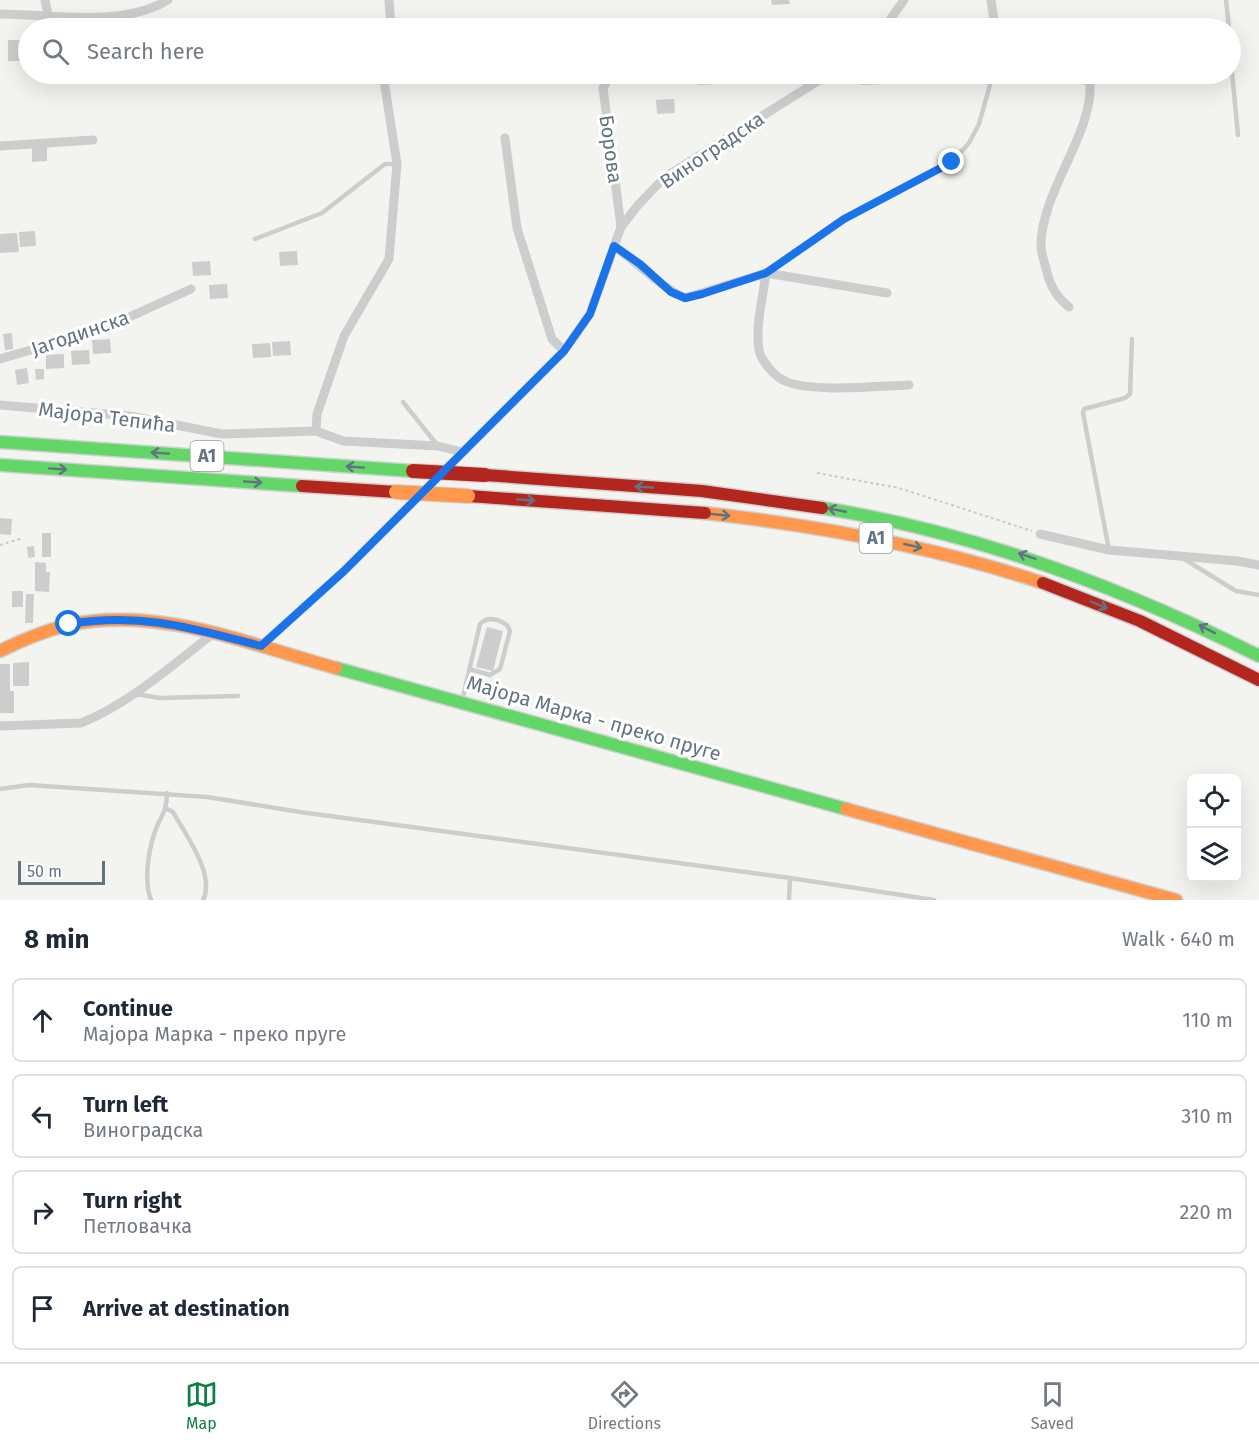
<!DOCTYPE html>
<meta charset="utf-8">
<style>
body{margin:0;font-family:"Fira Sans",sans-serif;background:#f6f6f7;color:#1f2937}
.controls{position:absolute;right:18px;bottom:18px;display:grid;overflow:hidden;border-radius:9px;box-shadow:0 6px 24px #0002}
.controls button{width:54px;height:54px;display:grid;place-items:center;padding:0;border:0;border-bottom:2px solid #e0e1e3;background:#fff;color:#1f2937;font:30px sans-serif}
.scale{position:absolute;left:18px;bottom:15px;width:87px;box-sizing:border-box;padding-left:6px;border:3px solid #627481;border-top:0;font-size:16px;line-height:21px;white-space:nowrap;color:#627481;-webkit-text-stroke:4px #fff;paint-order:stroke}
.stop{position:absolute;width:18px;height:18px;margin:-14px;border:4px solid #1a73e8;border-radius:50%;background:#fff}
.stop.end{background:#1a73e8;border-color:#fff;box-shadow:0 2px 6px #0008}
.list{margin:0;padding:0;list-style:none}
h2{display:flex;justify-content:space-between;align-items:center;height:78px;margin:0;padding:0 24px;font-size:26px}
h2 small{font-size:20px;font-weight:400;color:#747a83}
.list li{display:grid;grid-template-columns:39px 1fr auto;gap:18px;align-items:center;box-sizing:border-box;height:84px;margin:0 12px 12px;padding:0 12px;border:2px solid #e0e1e3;border-radius:9px}
.list b{display:block;font-size:22px;white-space:nowrap}
.list p{margin:0;font-size:20px;white-space:nowrap;color:#747a83}
.list em{font-size:20px;font-style:normal;color:#747a83}
.icon{flex:none;width:33px;height:33px;fill:none;stroke:currentColor;stroke-width:2;stroke-linecap:round;stroke-linejoin:round}
.map{position:relative;flex:none;width:1259px;height:900px;overflow:hidden}
.search{position:absolute;background:#fff;box-shadow:0 6px 24px #0002;left:18px;right:18px;top:18px;height:66px;display:flex;align-items:center;gap:15px;box-sizing:border-box;padding:0 21px;border-radius:33px;color:#747a83;font-size:22px}
.sheet{height:462px;background:#fff}
nav{display:flex;justify-content:space-around;align-items:center;box-sizing:border-box;height:84px;border-top:2px solid #e0e1e3;background:#fff;font-size:16px;color:#747a83}
nav a{display:grid;justify-items:center;gap:3px}
nav .on{color:#0b8043}
.map>svg:first-child{display:block}
.building{fill:#cccece}
.lines{fill:none;stroke-linecap:round;stroke-linejoin:round}
.fast-casing{stroke:#cfd0d0;stroke-width:15}
.slow-casing{stroke:#cfd0d0;stroke-width:15}
.jam-casing{stroke:#cfd0d0;stroke-width:15}
.path{stroke:#c8c9ca;stroke-width:2;stroke-dasharray:3 3;stroke-linecap:butt}
.lane{stroke:#cccdcd;stroke-width:4.5}
.street{stroke:#cccdcd;stroke-width:9}
.fast{stroke:#63d668;stroke-width:12}
.slow{stroke:#ff974d;stroke-width:12}
.jam{stroke:#b3261e;stroke-width:12}
.slow-bridge-casing{stroke:#d1d1d1;stroke-width:16;stroke-linecap:butt}
.jam-bridge-casing{stroke:#d1d1d1;stroke-width:16;stroke-linecap:butt}
.slow-bridge{stroke:#ff974d;stroke-width:14}
.jam-bridge{stroke:#b3261e;stroke-width:14}
.oneway{stroke:#627481}
.route{stroke:#1a73e8;stroke-width:8}
.labels{text-anchor:middle;stroke-width:6;stroke-linejoin:round;paint-order:stroke}
.shield{fill:#fff;stroke:#919ea7;stroke-width:1.5}
.shield-label{font-size:18px;font-weight:bold;fill:#627481}
.street-label{font-size:20px;fill:#627481;stroke:#fff}
</style>
<div class="map">
<svg width="1259" height="900" viewBox="0 0 1259 900">
<rect width="100%" height="100%" fill="#f3f3f0"/>
<g class="building">
<polygon points="771,0 789,0 790,4 772,5"/>
<rect x="8" y="40" width="16" height="21"/>
<polygon points="697,74 715,74 716,84 698,85"/>
<polygon points="862,74 880,74 880,84 862,85"/>
<polygon points="674,99 675,113 657,114 656,100"/>
<polygon points="47,146 47,161 32,162 32,147"/>
<polygon points="35,231 36,246 20,247 19,232"/>
<polygon points="17,233 19,252 0,253 0,234"/>
<polygon points="297,251 298,265 280,266 279,252"/>
<polygon points="210,261 211,275 193,276 192,262"/>
<polygon points="227,284 228,298 210,299 209,285"/>
<polygon points="12,333 13,349 5,350 3,334"/>
<polygon points="110,339 111,353 93,354 92,340"/>
<polygon points="290,341 291,355 273,356 272,342"/>
<polygon points="270,343 271,357 253,358 252,344"/>
<polygon points="89,350 90,364 72,365 71,351"/>
<polygon points="64,354 64,368 46,369 46,355"/>
<polygon points="27,368 29,383 17,385 15,370"/>
<polygon points="35,369 44,369 44,379 36,380"/>
<polygon points="0,518 12,519 11,535 0,534"/>
<rect x="42" y="533" width="9" height="24"/>
<polygon points="34,546 35,557 28,558 27,547"/>
<polygon points="35,562 46,563 46,572 50,572 49,592 35,591"/>
<rect x="12" y="591" width="11" height="16"/>
<polygon points="26,594 34,594 33,623 25,623"/>
<polygon points="487,627 503,631 493,671 476,667"/>
<polygon points="29,662 29,686 13,686 13,663"/>
<polygon points="0,664 10,664 10,691 14,691 14,713 0,713"/>
</g>
<g class="lines">
<g class="fast-casing">
<g id="fast">
<polyline points="0,442 413,471"/>
<polyline points="0,465 302,486"/>
<path d="M822,508C976,532 1121,587 1259,656"/>
<polyline points="336,668 846,809"/>
</g>
</g>
<g class="slow-casing">
<g id="slow">
<path d="M705,513C820,526 933,546 1043,583"/>
<path d="M0,651C22,640 44,631 68,625C157,605 251,645 336,668"/>
<polyline points="846,809 1176,900"/>
</g>
</g>
<g class="jam-casing">
<g id="jam">
<polyline points="485,475 702,491 822,508"/>
<polyline points="302,486 396,492"/>
<polyline points="468,496 705,513"/>
<polyline points="1043,583 1140,621 1259,680"/>
</g>
</g>
<g class="path">
<polyline points="817,473 899,488 1032,531"/>
<polyline points="0,545 20,539"/>
</g>
<g class="lane">
<polyline points="1226,0 1229,28"/>
<polyline points="1230,51 1238,135"/>
<polyline points="255,239 322,213 385,164 397,164"/>
<polyline points="766,273 844,219 952,162 969,143 979,124 993,74"/>
<polyline points="403,402 438,446"/>
<polyline points="1109,550 1083,413 1084,409 1125,398 1130,394 1132,339"/>
<polyline points="1184,559 1236,591 1259,595"/>
<polyline points="136,694 160,698 238,696"/>
<path d="M462,701L480,624C488,616 498,619 507,625L510,631L500,669L490,675L469,669"/>
<polyline points="0,789 29,785 207,797 300,812 790,878 934,900"/>
<path d="M167,809L173,812C185,834 216,875 203,900"/>
<path d="M151,900C143,879 149,844 158,824C164,812 167,807 167,793"/>
<polyline points="789,900 790,878"/>
</g>
<g class="street">
<polyline points="45,0 48,14"/>
<polyline points="389,0 391,28"/>
<polyline points="991,0 995,26 999,28"/>
<path d="M0,14C52,14 122,28 168,0"/>
<polyline points="884,28 904,0"/>
<polyline points="611,74 603,88 621,227"/>
<polyline points="505,138 517,228 552,339 564,351"/>
<polyline points="0,146 93,140"/>
<path d="M614,246C638,263 659,286 685,298L766,273L887,293"/>
<path d="M766,273C763,298 755,326 759,350C761,361 775,377 785,381C812,393 878,386 909,385"/>
<path d="M1069,307C1056,297 1049,284 1046,268C1044,261 1041,253 1041,246C1041,191 1093,135 1090,83L1077,74"/>
<polyline points="0,359 103,329 191,289"/>
<polyline points="0,405 130,416 222,434 316,431 343,441 438,446 462,452"/>
<polyline points="316,431 317,414 344,336 389,259 397,164 383,74"/>
<polyline points="1040,534 1109,550 1237,561 1259,565"/>
<polyline points="261,646 344,571 564,351 590,314 621,227 638,205 665,177 829,74"/>
<path d="M0,726L81,723C129,704 172,665 214,633"/>
</g>
<use href="#fast" class="fast"/>
<use href="#slow" class="slow"/>
<use href="#jam" class="jam"/>
<g class="slow-bridge-casing">
<polyline id="slow-bridge" points="396,492 468,496"/>
</g>
<g class="jam-bridge-casing">
<polyline id="jam-bridge" points="413,471 485,475"/>
</g>
<use href="#slow-bridge" class="slow-bridge"/>
<use href="#jam-bridge" class="jam-bridge"/>
</g>
<defs><path id="oneway-shaft" d="M-6 0H5M1.5-3L5.5 0L1.5 3" fill="none" stroke-width="1.6" stroke-linecap="round" stroke-linejoin="round" transform="scale(1.5)"/></defs>
<g class="oneway">
<use href="#oneway-shaft" transform="translate(160 453) rotate(-176)"/>
<use href="#oneway-shaft" transform="translate(355 467) rotate(-176)"/>
<use href="#oneway-shaft" transform="translate(58 469) rotate(4)"/>
<use href="#oneway-shaft" transform="translate(253 482) rotate(4)"/>
<use href="#oneway-shaft" transform="translate(644 487) rotate(-177)"/>
<use href="#oneway-shaft" transform="translate(526 500) rotate(4)"/>
<use href="#oneway-shaft" transform="translate(837 510) rotate(-169)"/>
<use href="#oneway-shaft" transform="translate(721 515) rotate(6)"/>
<use href="#oneway-shaft" transform="translate(913 546) rotate(13)"/>
<use href="#oneway-shaft" transform="translate(1027 556) rotate(-162)"/>
<use href="#oneway-shaft" transform="translate(1099 605) rotate(23)"/>
<use href="#oneway-shaft" transform="translate(1207 629) rotate(-153)"/>
</g>
<g class="lines">
<path class="route" d="M69,624C141,612 192,628 261,646L344,571L564,351L590,314L614,246L640,264L671,292L685,298L702,294L766,273L844,219L952,162"/>
</g>
<g class="labels">
<g class="shield">
<rect x="190.5" y="441" width="33" height="30" rx="4.5"/>
<rect x="859.5" y="523" width="33" height="30" rx="4.5"/>
</g>
<g class="shield-label">
<text x="207" y="462">A1</text>
<text x="876" y="544">A1</text>
</g>
<g class="street-label">
<text transform="translate(611 149) rotate(82)" y="7">Борова</text>
<text transform="translate(712 150) rotate(-34)" y="7">Виноградска</text>
<text transform="translate(80 333) rotate(-19)" y="7">Јагодинска</text>
<text transform="translate(107 417) rotate(7)" y="7">Мајора Тепића</text>
<text transform="translate(594 718) rotate(16)" y="7">Мајора Марка - преко пруге</text>
</g>
</g>
</svg>
<div class="controls">
<button><svg class="icon" aria-label="locate" viewBox="0 0 24 24"><circle cx="12" cy="12" r="6"/><path d="M12 2v4M12 18v4M2 12h4M18 12h4"/></svg></button>
<button><svg class="icon" aria-label="layers" viewBox="0 0 24 24"><path d="M12 4l9 5-9 5-9-5zM3 14l9 5 9-5"/></svg></button>
</div>
<div class="scale">50 m</div>
<div class="stop" style="left:69px;top:624px"></div>
<div class="stop end" style="left:952px;top:162px"></div>
<div class="search"><svg class="icon" aria-label="search" viewBox="0 0 24 24"><circle cx="10" cy="10" r="6"/><path d="M15 15l6 6"/></svg>Search here</div>
</div>
<section class="sheet">
<h2>8 min<small>Walk · 640 m</small></h2>
<ul class="list">
<li><svg class="icon" aria-label="ahead" viewBox="0 0 24 24"><path d="M12 20V5M6 11l6-6 6 6"/></svg><div><b>Continue</b><p>Мајора Марка - преко пруге</p></div><em>110 m</em></li>
<li><svg class="icon" aria-label="left" viewBox="0 0 24 24"><path d="M17 20v-9H6M10 6l-5 5 5 5"/></svg><div><b>Turn left</b><p>Виноградска</p></div><em>310 m</em></li>
<li><svg class="icon" aria-label="right" viewBox="0 0 24 24"><path d="M7 20v-9h11M14 6l5 5-5 5"/></svg><div><b>Turn right</b><p>Петловачка</p></div><em>220 m</em></li>
<li><svg class="icon" aria-label="arrive" viewBox="0 0 24 24"><path d="M6 21V4h12l-3 4 3 4H6"/></svg><div><b>Arrive at destination</b></div></li>
</ul>
</section>
<nav>
<a class="on"><svg class="icon" aria-label="map" viewBox="0 0 24 24"><path d="M3 6l6-2 6 2 6-2v14l-6 2-6-2-6 2zM9 4v14M15 6v14"/></svg>Map</a>
<a><svg class="icon" aria-label="directions" viewBox="0 0 24 24"><path d="M12 3l9 9-9 9-9-9zM9 14v-3h6M13 9l2 2-2 2"/></svg>Directions</a>
<a><svg class="icon" aria-label="saved" viewBox="0 0 24 24"><path d="M7 4h10v16l-5-4-5 4z"/></svg>Saved</a>
</nav>
